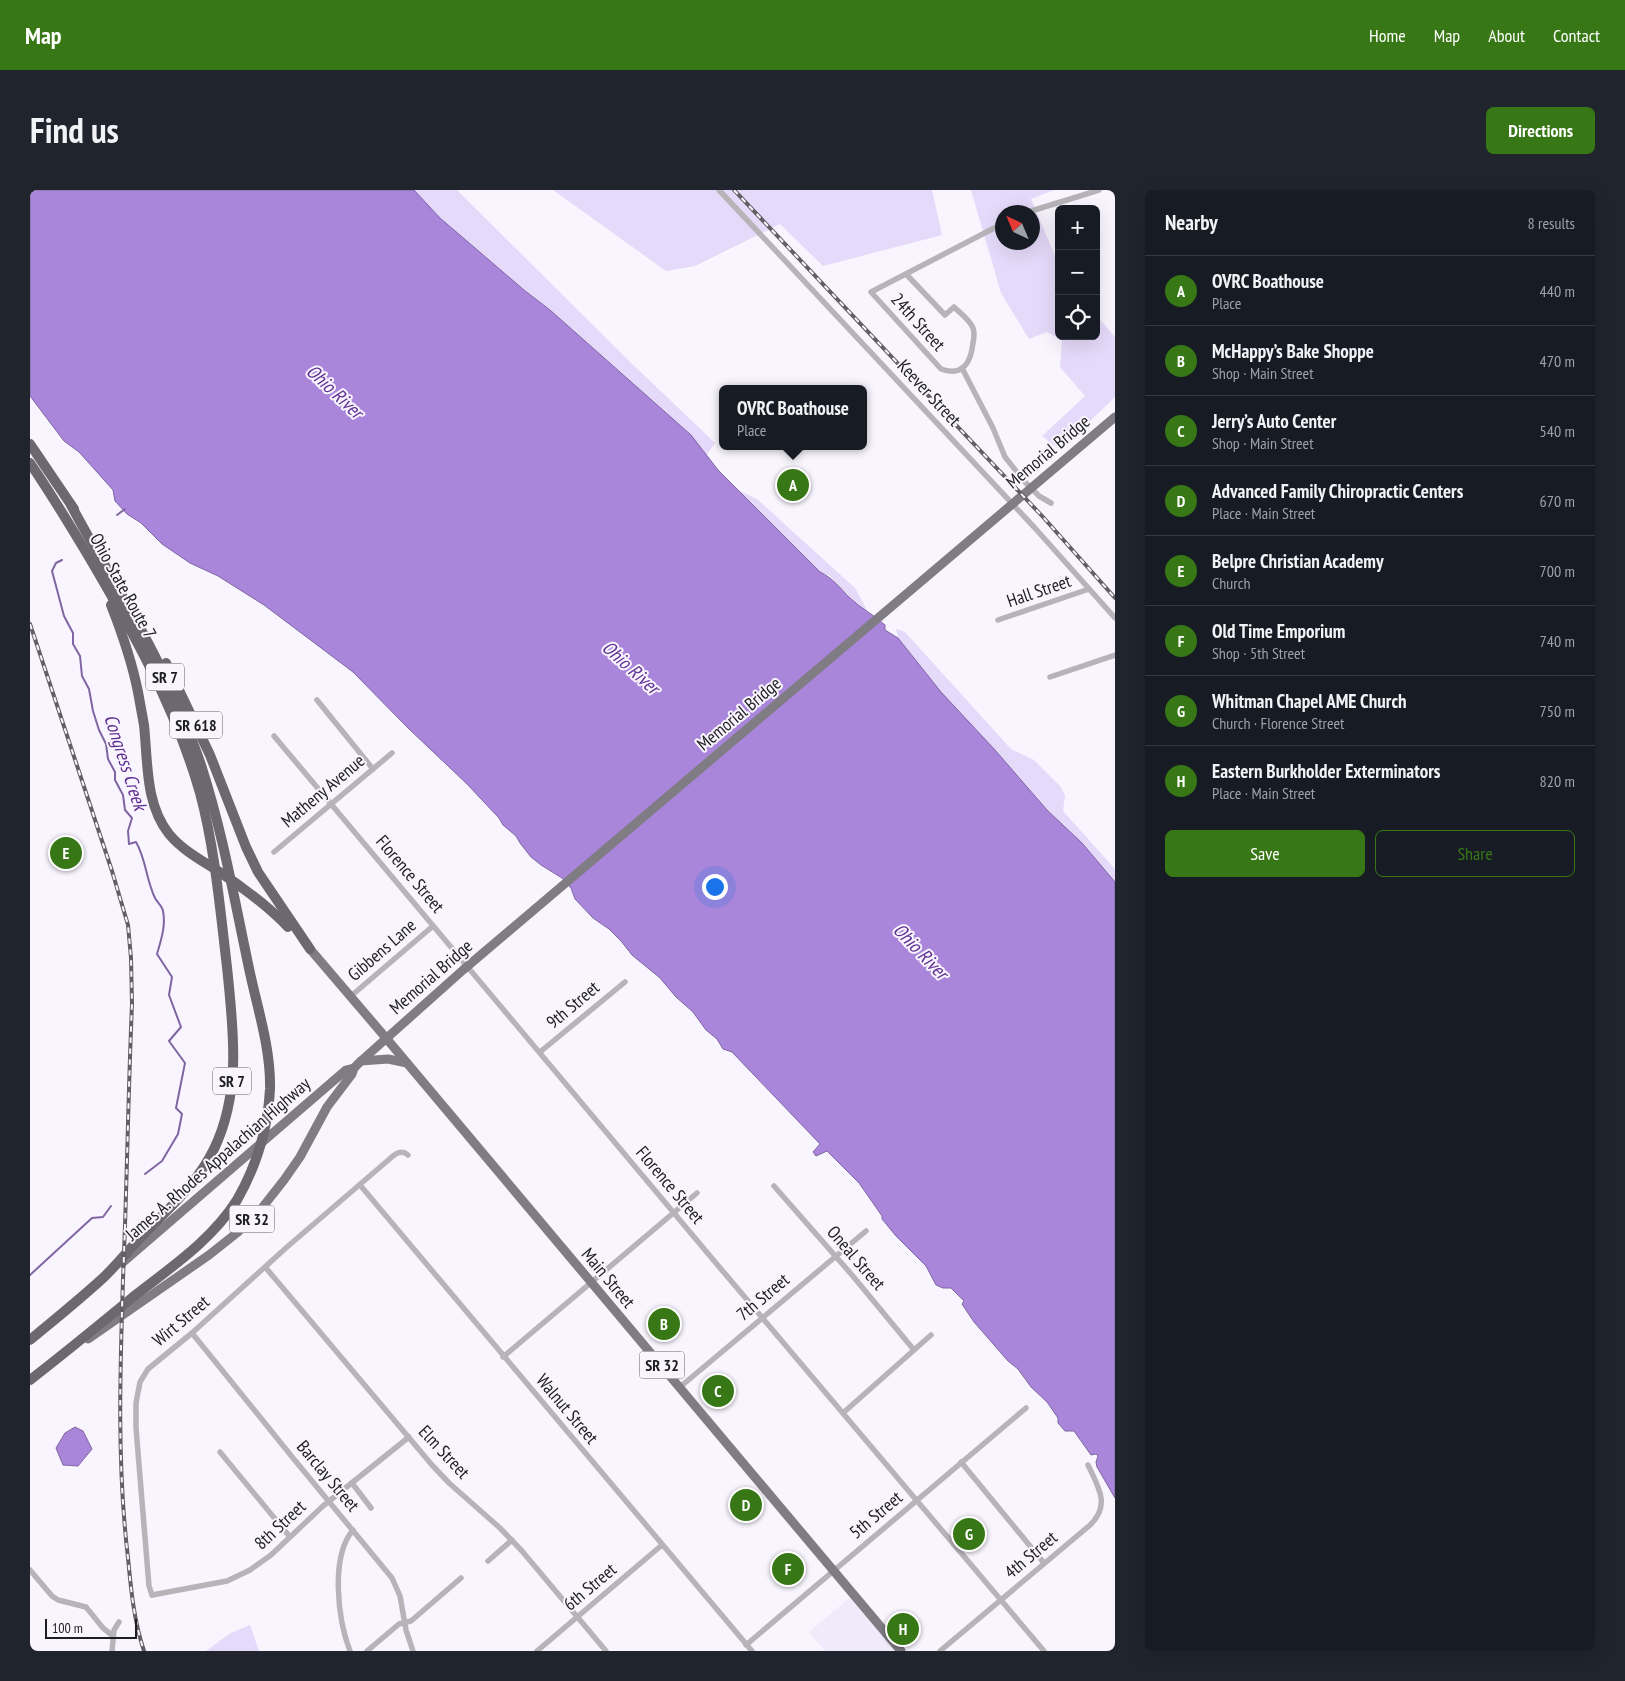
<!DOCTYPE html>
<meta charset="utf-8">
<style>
body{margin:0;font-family:"PT Sans Narrow",sans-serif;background:#20242c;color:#f1f3f6}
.controls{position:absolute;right:15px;top:15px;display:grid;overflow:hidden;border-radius:8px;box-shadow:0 5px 20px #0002}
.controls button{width:45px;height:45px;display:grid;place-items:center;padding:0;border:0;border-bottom:1px solid #363941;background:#171b24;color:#f1f3f6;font:25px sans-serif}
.compass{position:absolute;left:965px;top:15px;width:45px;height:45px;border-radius:50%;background:#171b24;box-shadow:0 5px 20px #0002;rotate:316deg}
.scale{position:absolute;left:15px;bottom:12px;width:92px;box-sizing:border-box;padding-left:5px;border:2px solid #1e1d20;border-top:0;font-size:14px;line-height:18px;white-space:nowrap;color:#1e1d20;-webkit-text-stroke:4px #f9f5fe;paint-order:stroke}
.you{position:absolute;left:684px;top:696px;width:18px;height:18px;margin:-12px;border:4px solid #fff;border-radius:50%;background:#1a73e8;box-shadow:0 0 0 8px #1a73e833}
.badge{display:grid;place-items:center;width:32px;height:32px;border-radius:50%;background:#377715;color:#fff;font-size:16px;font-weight:700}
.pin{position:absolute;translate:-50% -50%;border:2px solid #fff;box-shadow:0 1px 5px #0006}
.popup{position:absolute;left:689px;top:195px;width:148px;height:65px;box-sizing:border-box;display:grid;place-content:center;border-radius:8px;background:#171b24;filter:drop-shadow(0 1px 4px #0005);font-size:16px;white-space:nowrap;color:#9ea1a6}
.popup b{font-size:19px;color:#f1f3f6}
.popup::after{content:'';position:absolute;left:50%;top:100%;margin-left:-10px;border:10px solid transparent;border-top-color:#171b24}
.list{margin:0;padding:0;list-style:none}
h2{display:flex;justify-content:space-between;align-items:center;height:65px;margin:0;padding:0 20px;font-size:21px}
h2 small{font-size:16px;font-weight:400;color:#9ea1a6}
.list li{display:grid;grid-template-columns:32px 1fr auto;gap:15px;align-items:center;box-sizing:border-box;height:70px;padding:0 20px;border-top:1px solid #363941}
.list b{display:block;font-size:19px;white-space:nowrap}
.list p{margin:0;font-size:16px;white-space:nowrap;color:#9ea1a6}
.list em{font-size:16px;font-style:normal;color:#9ea1a6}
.actions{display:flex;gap:10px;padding:15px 20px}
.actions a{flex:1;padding:11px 0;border:1px solid #377715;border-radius:8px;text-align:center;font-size:18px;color:#377715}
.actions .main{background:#377715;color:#fff}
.icon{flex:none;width:28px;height:28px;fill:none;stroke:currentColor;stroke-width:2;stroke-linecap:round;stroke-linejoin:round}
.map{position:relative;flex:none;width:1085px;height:1461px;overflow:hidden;border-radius:8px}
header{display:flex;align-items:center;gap:30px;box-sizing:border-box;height:70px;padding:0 25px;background:#377715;color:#fff}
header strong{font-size:24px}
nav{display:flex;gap:28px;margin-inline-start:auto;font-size:18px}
.intro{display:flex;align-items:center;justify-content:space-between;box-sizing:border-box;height:120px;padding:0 30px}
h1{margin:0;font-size:35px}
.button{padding:12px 22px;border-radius:8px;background:#377715;color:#fff;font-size:18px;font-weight:700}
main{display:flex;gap:30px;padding:0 30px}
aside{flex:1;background:#171b24;border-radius:8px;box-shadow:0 5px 20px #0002}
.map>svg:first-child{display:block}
.built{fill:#f0eafa}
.green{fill:#e5daf9;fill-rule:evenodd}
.water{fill:#a986da;stroke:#7f66a2}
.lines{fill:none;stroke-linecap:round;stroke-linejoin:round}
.stream{stroke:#7f66a2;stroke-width:2}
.street{stroke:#b6b4b8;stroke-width:5.5}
.primary{stroke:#7f7c83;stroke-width:9}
.highway{stroke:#6b6870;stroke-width:10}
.rail-casing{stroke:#615f64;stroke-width:4}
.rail{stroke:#f9f5fe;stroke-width:2;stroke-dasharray:5.5;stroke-linecap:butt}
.labels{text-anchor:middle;stroke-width:4;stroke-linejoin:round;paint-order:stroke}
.shield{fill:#f9f5fe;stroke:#605e63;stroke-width:1}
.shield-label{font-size:16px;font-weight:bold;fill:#1e1d20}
.street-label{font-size:18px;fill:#1e1d20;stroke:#f9f5fe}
.water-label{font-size:19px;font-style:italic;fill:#5f2f92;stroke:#f9f5fe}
</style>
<header>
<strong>Map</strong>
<nav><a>Home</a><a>Map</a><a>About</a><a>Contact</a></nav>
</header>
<div class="intro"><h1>Find us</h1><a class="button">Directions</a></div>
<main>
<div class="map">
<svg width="1085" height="1461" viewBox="0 0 1085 1461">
<rect width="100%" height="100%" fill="#f9f5fe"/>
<polygon class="built" points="823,1405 871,1461 795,1461 779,1442"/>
<g class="green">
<polygon points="384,0 427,0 595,167 685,253 676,266 661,245 520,120 494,100 410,28"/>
<polygon points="523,0 902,0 912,45 793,76 750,34 665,76 636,81"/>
<path d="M941,0H1024L1001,9L1029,75V146H1066V125L1085,147V207L1030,260L1012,246L1055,206L1030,177L1032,150L1017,142L999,149L971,103ZM972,22H1002V52H972Z"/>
<polygon points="708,300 727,309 825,398 837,420 822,409 800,386 790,382"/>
<polygon points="866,439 875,442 981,559 1004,570 1031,597 1035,606 1033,621 1085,679 1085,692 1052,653 1017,620 965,560 910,502 868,448"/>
<polygon points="220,1435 229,1461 176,1461 199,1444"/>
</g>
<g class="water">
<path d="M0,0H384L410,28L494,100L520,120L661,245L688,280L790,382C803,388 810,398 820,408C831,418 844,425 855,435V440L868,448L911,502L965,560L1017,620L1052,653L1085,692V1308L1067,1277L1066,1272L1068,1266L1066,1264L1061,1265L1044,1241H1035L1028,1233V1228L1017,1212L1001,1197L988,1179L978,1171L944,1132L932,1114L934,1111L921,1098H913L906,1095L896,1076L866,1046L852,1029V1026L829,993L797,961L786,966L783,962L790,954L702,862L693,859L687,849L676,840L663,822L646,807L630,788L602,765L591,751L579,739L563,728L545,709L541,698L532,688L511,675L501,667L490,653L486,646L473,635L469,628L437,594L378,538L323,482L234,415L188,386L160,373L132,354L111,333L97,324L85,311L83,300L49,262L34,251L0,206Z"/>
<polygon points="45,1237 53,1241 62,1259 48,1276 33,1275 26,1258 35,1243"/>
</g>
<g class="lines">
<g class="stream">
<polyline points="87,325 95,319"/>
<path d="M32,370L26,373L22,381L34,426L43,443V454L50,466L52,486L59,499L63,521L69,540L76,554L78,569L85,582V590L93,605L95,620L102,628L98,641L99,654L106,652C116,669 116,689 125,708C127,712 132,716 133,721C136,736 131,750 127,764L142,787L139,805L151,837L139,851L155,873L146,918L152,924L148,944L132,971L115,984"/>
<polyline points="0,1085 62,1028 73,1027 81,1016"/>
</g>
<g class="street">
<polyline points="689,0 1004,337 1085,428"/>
<polyline points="998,22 1069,0"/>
<path d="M876,84L915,125L924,117C930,123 940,130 943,138C945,143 944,148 943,153C941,172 933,187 911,179L841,102L972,34"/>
<polyline points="932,178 963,238 975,267 994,291 1009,306 1021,313"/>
<polyline points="968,430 1059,399"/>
<polyline points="1020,487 1085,465"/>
<polyline points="287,510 343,579"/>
<polyline points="244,546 680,1066 1014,1461"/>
<polyline points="244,662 362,563"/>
<polyline points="321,806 403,736"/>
<polyline points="510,862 595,792"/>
<polyline points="330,995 722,1461"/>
<polyline points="744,996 822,1085 884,1160"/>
<polyline points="236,1078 402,1275 419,1293 470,1338 492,1361 576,1461"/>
<polyline points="162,1143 263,1268 362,1388 370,1406 376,1440 383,1461"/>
<polyline points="473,1167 667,1003"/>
<polyline points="650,1197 836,1041"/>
<polyline points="813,1223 901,1145"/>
<polyline points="190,1262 260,1347"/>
<polyline points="931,1272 1014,1373"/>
<polyline points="322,1293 341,1318"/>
<polyline points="458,1371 482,1350"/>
<polyline points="0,1380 22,1406 28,1410 56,1417 73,1438 83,1446"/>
<path d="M122,1405L119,1396L106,1238V1213L110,1192L118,1179L162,1143L257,1057L356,972C363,966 370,958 378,965"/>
<polyline points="122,1405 197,1391 220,1380 241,1365 293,1316 379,1247"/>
<polyline points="716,1455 996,1218"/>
<polyline points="82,1461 84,1440 89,1432"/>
<path d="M320,1461C308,1430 300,1367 323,1340"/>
<polyline points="337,1461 369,1434 381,1431 431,1388"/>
<polyline points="507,1461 632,1355"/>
<path d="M910,1461L1059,1336C1081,1316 1069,1298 1058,1275"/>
</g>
<g class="primary">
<polyline points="280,759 356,848 871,1461"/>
<polyline points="331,871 358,869 377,873"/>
<polyline points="92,1073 316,880 324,878 331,871 433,780 1085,227"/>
<polyline points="58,1149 179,1065 208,1042 228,1023 254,990 270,967 297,917 322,884 324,878"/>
</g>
<g class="highway">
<polyline points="0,254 44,319"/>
<path d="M0,273C20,302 38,332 56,362C101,438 146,518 170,603C185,659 190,719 197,777C203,838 212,901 184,959C167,994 140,1017 114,1044C100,1058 87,1075 73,1088C49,1110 24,1130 0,1150"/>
<path d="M81,415C92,443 102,472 108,502C110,513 112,524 114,535C118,572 115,614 139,644C153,661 173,671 191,683C215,699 238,716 258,737"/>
<polyline points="136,473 180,565 216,657 228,682 280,759"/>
<path d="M0,1190C35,1163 69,1135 103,1107C140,1078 182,1050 207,1010C227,975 238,938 240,899C241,860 228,820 220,783C205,713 193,643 171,575C161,544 147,515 134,485C107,426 71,372 41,315"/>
</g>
<g class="rail-casing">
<g id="rail">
<polyline points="704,0 1013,327 1085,408"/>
<path d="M0,434L82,681L98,735L101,768L102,814C98,906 97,997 93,1089C90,1182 87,1276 98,1368C101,1400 104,1431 114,1461"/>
</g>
</g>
<use href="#rail" class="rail"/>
</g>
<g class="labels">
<g class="shield">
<rect x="116" y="473.5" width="38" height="27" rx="4"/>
<rect x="140" y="521.5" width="52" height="27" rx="4"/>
<rect x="183" y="877.5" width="38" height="27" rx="4"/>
<rect x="199.5" y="1015.5" width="45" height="27" rx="4"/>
<rect x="609.5" y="1161.5" width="45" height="27" rx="4"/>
</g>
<g class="shield-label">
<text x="135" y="493">SR 7</text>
<text x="166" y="541">SR 618</text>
<text x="202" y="897">SR 7</text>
<text x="222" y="1035">SR 32</text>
<text x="632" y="1181">SR 32</text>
</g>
<g class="street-label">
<text transform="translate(888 132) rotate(48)" y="6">24th Street</text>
<text transform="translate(899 203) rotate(47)" y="6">Keever Street</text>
<text transform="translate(1018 262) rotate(-40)" y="6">Memorial Bridge</text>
<text transform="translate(93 396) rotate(61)" y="6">Ohio State Route 7</text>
<text transform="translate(1009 401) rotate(-19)" y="6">Hall Street</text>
<text transform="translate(709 524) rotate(-40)" y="6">Memorial Bridge</text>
<text transform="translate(293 601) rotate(-40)" y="6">Matheny Avenue</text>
<text transform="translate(380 684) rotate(50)" y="6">Florence Street</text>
<text transform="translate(352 760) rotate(-41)" y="6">Gibbens Lane</text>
<text transform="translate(401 787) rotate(-41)" y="6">Memorial Bridge</text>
<text transform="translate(543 815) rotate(-40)" y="6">9th Street</text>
<text transform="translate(188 969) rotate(-41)" y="6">James A. Rhodes Appalachian Highway</text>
<text transform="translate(640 995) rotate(50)" y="6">Florence Street</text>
<text transform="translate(826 1068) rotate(49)" y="6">Oneal Street</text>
<text transform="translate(578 1088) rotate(50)" y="6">Main Street</text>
<text transform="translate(733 1107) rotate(-40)" y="6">7th Street</text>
<text transform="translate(151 1131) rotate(-40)" y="6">Wirt Street</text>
<text transform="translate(537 1219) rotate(50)" y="6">Walnut Street</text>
<text transform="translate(414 1262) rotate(47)" y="6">Elm Street</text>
<text transform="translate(298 1286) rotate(50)" y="6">Barclay Street</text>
<text transform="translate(846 1325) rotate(-40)" y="6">5th Street</text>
<text transform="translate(250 1335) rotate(-43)" y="6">8th Street</text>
<text transform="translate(1001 1365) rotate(-40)" y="6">4th Street</text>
<text transform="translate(560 1397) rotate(-40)" y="6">6th Street</text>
</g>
<g class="water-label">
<text transform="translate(305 201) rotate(43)" y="7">Ohio River</text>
<text transform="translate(601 477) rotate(42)" y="7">Ohio River</text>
<text transform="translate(96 572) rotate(72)" y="7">Congress Creek</text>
<text transform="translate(891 761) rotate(46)" y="7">Ohio River</text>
</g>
</g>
</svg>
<div class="controls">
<button>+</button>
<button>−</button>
<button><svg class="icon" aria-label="locate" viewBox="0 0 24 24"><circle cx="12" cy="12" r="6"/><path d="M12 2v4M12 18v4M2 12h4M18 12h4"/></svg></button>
</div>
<svg class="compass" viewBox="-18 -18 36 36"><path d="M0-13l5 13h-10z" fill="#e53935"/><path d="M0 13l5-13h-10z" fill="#9ea1a6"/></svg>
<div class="scale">100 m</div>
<div class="you"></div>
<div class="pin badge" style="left:763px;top:295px">A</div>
<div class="popup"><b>OVRC Boathouse</b>Place</div>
<div class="pin badge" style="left:634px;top:1134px">B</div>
<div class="pin badge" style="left:688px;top:1201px">C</div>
<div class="pin badge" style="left:716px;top:1315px">D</div>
<div class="pin badge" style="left:36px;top:663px">E</div>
<div class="pin badge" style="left:758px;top:1379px">F</div>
<div class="pin badge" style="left:939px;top:1344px">G</div>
<div class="pin badge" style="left:873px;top:1439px">H</div>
</div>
<aside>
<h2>Nearby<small>8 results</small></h2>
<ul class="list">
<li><span class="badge">A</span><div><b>OVRC Boathouse</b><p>Place</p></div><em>440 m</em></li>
<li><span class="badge">B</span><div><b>McHappy’s Bake Shoppe</b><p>Shop · Main Street</p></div><em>470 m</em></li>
<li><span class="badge">C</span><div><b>Jerry’s Auto Center</b><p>Shop · Main Street</p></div><em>540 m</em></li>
<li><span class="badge">D</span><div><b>Advanced Family Chiropractic Centers</b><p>Place · Main Street</p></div><em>670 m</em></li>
<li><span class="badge">E</span><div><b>Belpre Christian Academy</b><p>Church</p></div><em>700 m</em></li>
<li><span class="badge">F</span><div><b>Old Time Emporium</b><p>Shop · 5th Street</p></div><em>740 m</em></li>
<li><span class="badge">G</span><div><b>Whitman Chapel AME Church</b><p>Church · Florence Street</p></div><em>750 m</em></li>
<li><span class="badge">H</span><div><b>Eastern Burkholder Exterminators</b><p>Place · Main Street</p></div><em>820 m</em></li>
</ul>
<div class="actions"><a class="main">Save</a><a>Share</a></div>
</aside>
</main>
